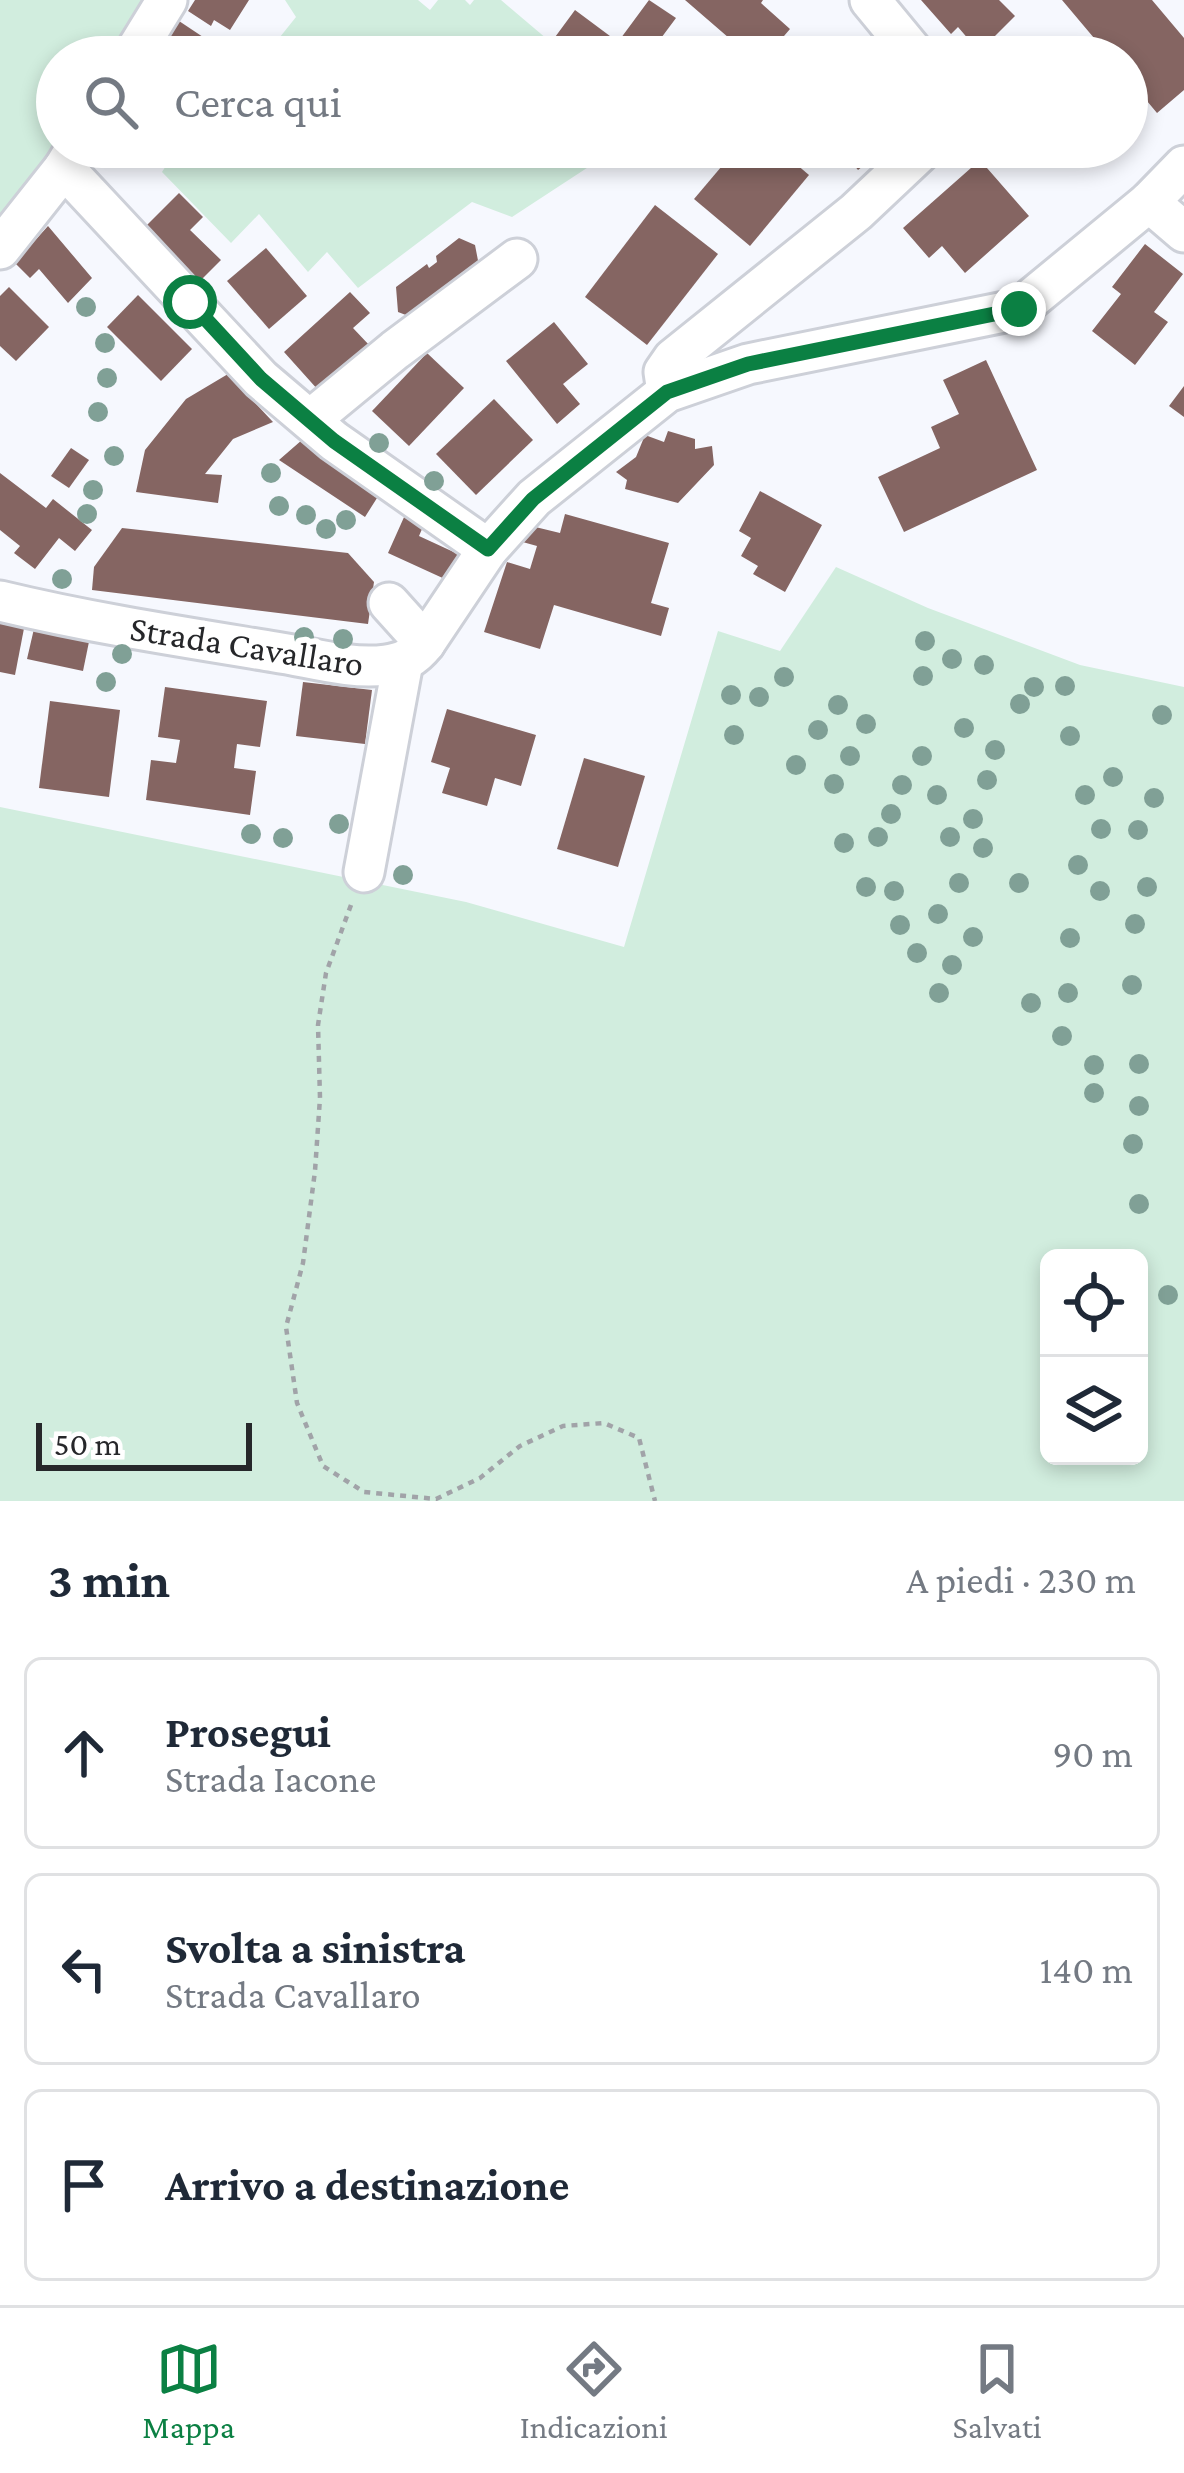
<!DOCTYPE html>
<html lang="it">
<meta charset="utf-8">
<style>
body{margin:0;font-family:"Crimson Pro",serif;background:#f6f6f7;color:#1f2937}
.controls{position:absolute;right:36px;bottom:36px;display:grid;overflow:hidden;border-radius:18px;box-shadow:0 6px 18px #0003}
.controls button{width:108px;height:108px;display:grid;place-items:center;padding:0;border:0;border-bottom:3px solid #e0e1e3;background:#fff;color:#1f2937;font:60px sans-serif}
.scale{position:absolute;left:36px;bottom:30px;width:216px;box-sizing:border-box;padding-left:12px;border:6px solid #26272a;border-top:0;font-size:33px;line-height:42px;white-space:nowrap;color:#26272a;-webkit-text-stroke:9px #fff;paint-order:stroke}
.stop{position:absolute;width:36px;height:36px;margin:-27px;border:9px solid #0b8043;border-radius:50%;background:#fff}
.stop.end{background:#0b8043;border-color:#fff;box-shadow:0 3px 12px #0008}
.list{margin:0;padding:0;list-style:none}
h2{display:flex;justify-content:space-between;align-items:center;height:156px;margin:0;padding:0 48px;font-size:51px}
h2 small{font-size:39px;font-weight:400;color:#747a83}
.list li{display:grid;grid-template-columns:78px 1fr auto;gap:36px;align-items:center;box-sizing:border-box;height:192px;margin:0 24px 24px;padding:0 24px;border:3px solid #e0e1e3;border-radius:18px}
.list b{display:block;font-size:45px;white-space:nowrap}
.list p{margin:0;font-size:39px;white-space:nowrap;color:#747a83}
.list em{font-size:39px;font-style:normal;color:#747a83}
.icon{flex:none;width:66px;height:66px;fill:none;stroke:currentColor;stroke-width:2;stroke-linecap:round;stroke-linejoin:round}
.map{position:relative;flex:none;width:1184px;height:1501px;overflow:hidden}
.search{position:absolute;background:#fff;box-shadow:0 6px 18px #0003;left:36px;right:36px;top:36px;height:132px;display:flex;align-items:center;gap:30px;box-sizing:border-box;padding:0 42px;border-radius:66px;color:#747a83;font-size:45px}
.sheet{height:804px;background:#fff}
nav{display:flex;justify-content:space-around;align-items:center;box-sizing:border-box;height:168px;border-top:3px solid #e0e1e3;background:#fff;font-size:33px;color:#747a83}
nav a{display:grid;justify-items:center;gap:6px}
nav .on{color:#0b8043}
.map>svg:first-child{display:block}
.green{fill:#d1edde;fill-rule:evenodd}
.building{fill:#856562}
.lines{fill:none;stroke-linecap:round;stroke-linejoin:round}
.minor-casing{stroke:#cdd0d8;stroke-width:45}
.path{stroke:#a1a3a8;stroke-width:4.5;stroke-dasharray:6 6;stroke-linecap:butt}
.minor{stroke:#fff;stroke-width:39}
.tree{fill:#80a096}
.route{stroke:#0b8043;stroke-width:15}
.labels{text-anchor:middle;stroke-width:12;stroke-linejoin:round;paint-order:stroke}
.street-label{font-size:36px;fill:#26272a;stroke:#fff}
</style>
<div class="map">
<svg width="1184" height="1501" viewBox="0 0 1184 1501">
<rect width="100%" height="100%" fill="#f6f8fe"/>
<g class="green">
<polygon points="0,0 147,0 113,57 57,57 57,147 0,227"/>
<polygon points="285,0 418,0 430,10 438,0 465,0 470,5 474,0 501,0 547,39 542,50 551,57 264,57 296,17"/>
<polygon points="178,147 212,147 220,153 223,147 619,147 512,217 472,202 358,288 327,252 308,272 259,214 231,243 162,172"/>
<path d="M836,567L928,608L1080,665L1184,687V1501H0V807L466,902L624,947L718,631L780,651ZM1049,1258H1139V1456H1049Z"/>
</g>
<g class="building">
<polygon points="195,0 249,0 230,30 214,20 211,26 188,11"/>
<polygon points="649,0 676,18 647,57 559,57 547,48 575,10 618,42"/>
<polygon points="685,0 763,0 761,3 790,29 766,57 751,57"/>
<polygon points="921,0 999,0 1015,16 986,45 970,41 958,27 951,34"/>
<polygon points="1062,0 1152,0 1184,38 1184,90 1157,113 1127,77 1127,57 1110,57"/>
<polygon points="176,19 215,45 208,57 150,57"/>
<polygon points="116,147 154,147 142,165"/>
<polygon points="290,147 325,147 311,164"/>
<polygon points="738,147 776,147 809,175 750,246 694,199"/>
<polygon points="839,147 887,147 858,170"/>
<polygon points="980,160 1029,216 965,273 942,246 929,258 903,228"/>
<polygon points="179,193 203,217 190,230 221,260 200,281 146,226"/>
<polygon points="655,205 718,254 647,345 585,297"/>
<polygon points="48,226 92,278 68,303 39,269 30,278 15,263"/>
<polygon points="459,238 475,245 481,276 427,323 398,312 396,287 427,264 429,268 437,262 436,256"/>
<polygon points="1145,244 1183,274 1154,312 1168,322 1135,365 1092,331 1121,294 1112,287"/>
<polygon points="266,248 307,296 269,329 227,281"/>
<polygon points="9,287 49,327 16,361 0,346 0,296"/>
<polygon points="350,292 370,313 353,328 370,346 319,391 284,352"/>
<polygon points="138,295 192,349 161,381 107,327"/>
<polygon points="554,322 588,364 563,384 580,404 557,424 506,361"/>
<polygon points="427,353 464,388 409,446 372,411"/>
<polygon points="986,360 1037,470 904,532 878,477 940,448 931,427 959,414 943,380"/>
<polygon points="228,374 273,422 233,439 205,474 222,475 218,503 136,492 145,450 186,399"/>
<polygon points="1184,386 1184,417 1169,406"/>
<polygon points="494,399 533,440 476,495 436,454"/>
<polygon points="668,431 695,439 695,449 712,446 714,465 678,503 625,489 627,480 616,472 636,457 645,435 664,442"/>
<polygon points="310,433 378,483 369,492 377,498 365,517 279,460"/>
<polygon points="71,448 89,460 69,488 51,476"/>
<polygon points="0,473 46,508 53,499 92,530 75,551 59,538 35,569 14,553 20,546 0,530"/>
<polygon points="760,491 822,525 785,592 753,574 758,566 741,556 751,538 739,531"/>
<polygon points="409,506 428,515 419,536 458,554 447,580 388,553"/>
<polygon points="565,514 669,543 651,603 669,608 661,636 554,605 540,649 484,632 507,562 530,569 537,546 519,541 523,524 560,533"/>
<polygon points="122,528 348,553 374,582 368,624 92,590 94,567"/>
<polygon points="0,612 26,618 15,675 0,672"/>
<polygon points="36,620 91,632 83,671 27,659"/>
<polygon points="303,682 372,690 365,744 296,736"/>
<polygon points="165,687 267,701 260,747 237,744 234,768 256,771 250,815 146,800 151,760 176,763 180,740 158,737"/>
<polygon points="50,701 120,710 109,797 39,788"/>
<polygon points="447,709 536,735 521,786 495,778 487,806 442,793 450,768 431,762"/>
<polygon points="584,758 645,776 618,867 557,849"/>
</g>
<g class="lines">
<g class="minor-casing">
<g id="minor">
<polyline points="870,0 917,57"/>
<polyline points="132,57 167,0"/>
<polyline points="64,168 261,379 334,441 488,549"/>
<polyline points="1149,202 1184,232"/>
<polyline points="0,249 64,168 76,148"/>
<polyline points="667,392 664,372 673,359 856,212 925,147"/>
<polyline points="310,420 395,350 517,259"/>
<path d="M0,601C91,623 183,637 275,652C310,657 350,670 386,665C403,663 414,657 425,643L488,549L534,498L667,392L748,364L1019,309L1149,202L1184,166"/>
<polyline points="389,603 425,643"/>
<polyline points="364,872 403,662"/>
</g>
</g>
<polyline class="path" points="351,905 326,973 318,1025 320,1098 315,1171 303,1263 286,1327 297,1403 323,1466 364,1492 436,1499 480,1478 520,1446 563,1426 604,1423 639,1438 655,1501"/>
<use href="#minor" class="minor"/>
</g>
<g class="tree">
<circle cx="86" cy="307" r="10"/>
<circle cx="105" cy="343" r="10"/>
<circle cx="107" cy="378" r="10"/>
<circle cx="98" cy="412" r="10"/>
<circle cx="379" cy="443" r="10"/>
<circle cx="114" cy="456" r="10"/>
<circle cx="271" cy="473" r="10"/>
<circle cx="434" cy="481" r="10"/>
<circle cx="93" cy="490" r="10"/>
<circle cx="279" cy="506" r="10"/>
<circle cx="87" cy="514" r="10"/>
<circle cx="306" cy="515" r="10"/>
<circle cx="346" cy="520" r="10"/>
<circle cx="326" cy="529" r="10"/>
<circle cx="62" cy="579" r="10"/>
<circle cx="304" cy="637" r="10"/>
<circle cx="343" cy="639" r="10"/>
<circle cx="925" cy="641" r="10"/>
<circle cx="122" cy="654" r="10"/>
<circle cx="952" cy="659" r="10"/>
<circle cx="984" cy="665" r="10"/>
<circle cx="923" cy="676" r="10"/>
<circle cx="784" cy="677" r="10"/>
<circle cx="106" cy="682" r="10"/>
<circle cx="1065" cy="686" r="10"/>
<circle cx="1034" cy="687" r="10"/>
<circle cx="731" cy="695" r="10"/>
<circle cx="759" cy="697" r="10"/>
<circle cx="1020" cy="704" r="10"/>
<circle cx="838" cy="705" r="10"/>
<circle cx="1162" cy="715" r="10"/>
<circle cx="866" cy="724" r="10"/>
<circle cx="964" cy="728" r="10"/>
<circle cx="818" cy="730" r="10"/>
<circle cx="734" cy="735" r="10"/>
<circle cx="1070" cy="736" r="10"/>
<circle cx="995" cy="750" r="10"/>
<circle cx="850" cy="756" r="10"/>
<circle cx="922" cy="756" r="10"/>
<circle cx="796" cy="765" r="10"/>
<circle cx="1113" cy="777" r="10"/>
<circle cx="987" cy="780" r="10"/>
<circle cx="834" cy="784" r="10"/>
<circle cx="902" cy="785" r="10"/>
<circle cx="937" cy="795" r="10"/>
<circle cx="1085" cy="795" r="10"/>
<circle cx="1154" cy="798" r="10"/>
<circle cx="891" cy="814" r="10"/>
<circle cx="973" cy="819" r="10"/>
<circle cx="339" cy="824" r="10"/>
<circle cx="1101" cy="829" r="10"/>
<circle cx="1138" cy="830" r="10"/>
<circle cx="251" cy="834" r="10"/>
<circle cx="878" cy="837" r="10"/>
<circle cx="950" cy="837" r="10"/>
<circle cx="283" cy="838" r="10"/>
<circle cx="844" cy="843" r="10"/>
<circle cx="983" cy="848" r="10"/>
<circle cx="1078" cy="865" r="10"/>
<circle cx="403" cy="875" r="10"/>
<circle cx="959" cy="883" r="10"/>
<circle cx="1019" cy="883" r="10"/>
<circle cx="866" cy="887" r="10"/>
<circle cx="1147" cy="887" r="10"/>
<circle cx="894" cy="891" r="10"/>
<circle cx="1100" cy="891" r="10"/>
<circle cx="938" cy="914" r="10"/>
<circle cx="1135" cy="924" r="10"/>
<circle cx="900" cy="925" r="10"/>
<circle cx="973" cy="937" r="10"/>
<circle cx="1070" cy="938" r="10"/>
<circle cx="917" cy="953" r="10"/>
<circle cx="952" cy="965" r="10"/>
<circle cx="1132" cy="985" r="10"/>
<circle cx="939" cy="993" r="10"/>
<circle cx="1068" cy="993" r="10"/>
<circle cx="1031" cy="1003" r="10"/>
<circle cx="1062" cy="1036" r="10"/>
<circle cx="1139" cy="1064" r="10"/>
<circle cx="1094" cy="1065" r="10"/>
<circle cx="1094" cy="1093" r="10"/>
<circle cx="1139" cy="1106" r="10"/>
<circle cx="1133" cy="1144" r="10"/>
<circle cx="1139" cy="1204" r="10"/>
<circle cx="1168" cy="1295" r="10"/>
</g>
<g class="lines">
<polyline class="route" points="190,302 261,379 334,441 488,549 533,499 667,392 748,364 1019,309"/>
</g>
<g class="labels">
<g class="street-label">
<text transform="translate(247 645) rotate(9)" y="13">Strada Cavallaro</text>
</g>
</g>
</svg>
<div class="controls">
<button><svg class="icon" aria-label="locate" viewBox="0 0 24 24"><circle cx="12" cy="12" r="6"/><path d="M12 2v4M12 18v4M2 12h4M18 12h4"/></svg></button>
<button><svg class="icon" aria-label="layers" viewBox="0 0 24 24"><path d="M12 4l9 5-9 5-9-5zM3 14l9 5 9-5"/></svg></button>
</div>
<div class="scale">50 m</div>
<div class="stop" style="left:190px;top:302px"></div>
<div class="stop end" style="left:1019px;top:309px"></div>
<div class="search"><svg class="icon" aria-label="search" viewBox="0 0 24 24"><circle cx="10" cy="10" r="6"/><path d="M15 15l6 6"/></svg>Cerca qui</div>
</div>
<section class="sheet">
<h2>3 min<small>A piedi · 230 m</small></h2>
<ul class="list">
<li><svg class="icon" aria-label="ahead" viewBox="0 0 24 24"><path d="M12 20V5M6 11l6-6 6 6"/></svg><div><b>Prosegui</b><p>Strada Iacone</p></div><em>90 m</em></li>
<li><svg class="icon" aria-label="left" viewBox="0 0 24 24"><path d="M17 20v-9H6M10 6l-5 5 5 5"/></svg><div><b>Svolta a sinistra</b><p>Strada Cavallaro</p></div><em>140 m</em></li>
<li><svg class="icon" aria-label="arrive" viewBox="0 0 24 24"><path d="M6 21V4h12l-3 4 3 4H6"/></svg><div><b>Arrivo a destinazione</b></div></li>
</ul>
</section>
<nav>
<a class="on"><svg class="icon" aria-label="map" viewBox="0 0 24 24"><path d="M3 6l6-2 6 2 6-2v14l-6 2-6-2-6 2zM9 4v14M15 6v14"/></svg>Mappa</a>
<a><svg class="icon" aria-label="directions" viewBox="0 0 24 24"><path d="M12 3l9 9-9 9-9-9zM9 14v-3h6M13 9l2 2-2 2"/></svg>Indicazioni</a>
<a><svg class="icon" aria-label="saved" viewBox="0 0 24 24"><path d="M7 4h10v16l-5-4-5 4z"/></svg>Salvati</a>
</nav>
